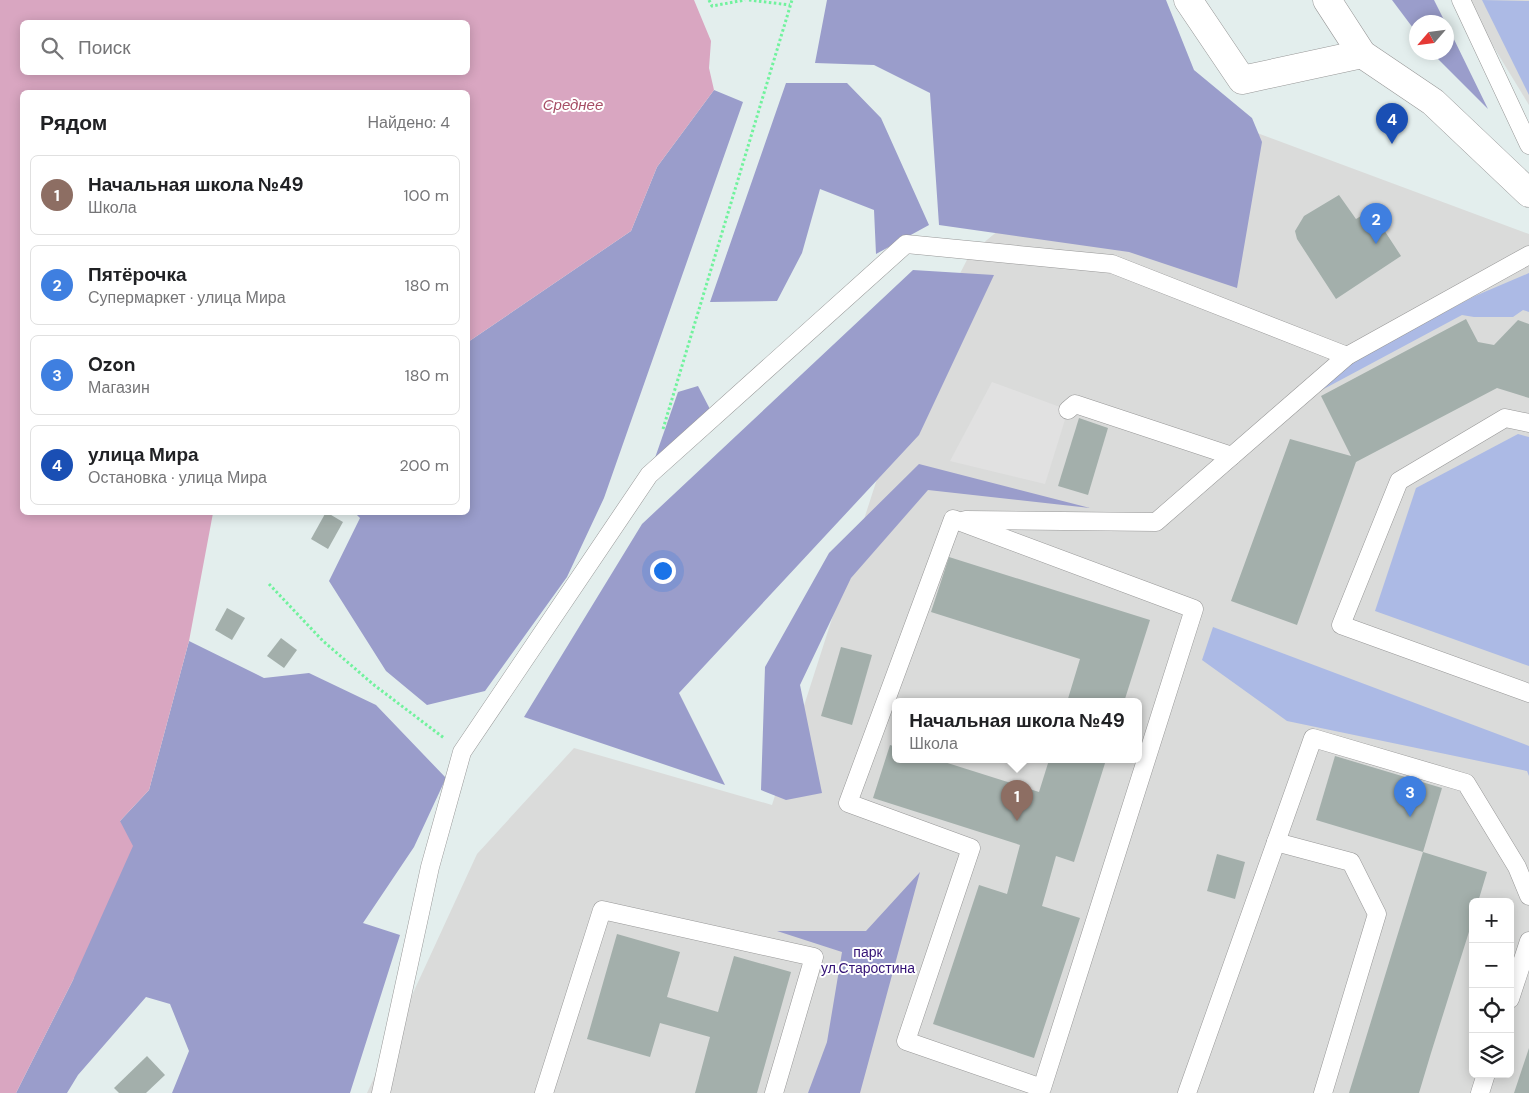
<!DOCTYPE html>
<html lang="ru">
<meta charset="utf-8">
<style>
body{margin:0;font-family:"DM Sans",sans-serif;background:#f6f6f6;color:#202124}
.controls{position:absolute;right:15px;bottom:15px;display:grid;overflow:hidden;border-radius:8px;box-shadow:0 2px 12px #0003}
.controls button{width:45px;height:45px;display:grid;place-items:center;padding:0;border:0;border-bottom:1px solid #e0e0e0;background:#fff;color:#202124;font:25px sans-serif}
.compass{position:absolute;left:1409px;top:15px;width:45px;height:45px;border-radius:50%;background:#fff;box-shadow:0 2px 12px #0003;rotate:242deg}
.you{position:absolute;left:662px;top:570px;width:18px;height:18px;margin:-12px;border:4px solid #fff;border-radius:50%;background:#1a73e8;box-shadow:0 0 0 8px #1a73e833}
.badge{display:grid;place-items:center;width:32px;height:32px;border-radius:50%;background:#2563eb;color:#fff;font-size:16px;font-weight:700}
.pin{position:absolute;translate:-50% -41px;filter:drop-shadow(0 1px 2px #0008)}
.pin::after{content:'';position:absolute;top:26px;width:18px;height:15px;background:inherit;clip-path:polygon(0 0,100% 0,50% 100%)}
.popup{position:absolute;left:892px;top:698px;width:250px;height:65px;box-sizing:border-box;display:grid;place-content:center;border-radius:8px;background:#fff;filter:drop-shadow(0 1px 4px #0005);font-size:16px;white-space:nowrap;color:#757577}
.popup b{font-size:19px;color:#202124}
.popup::after{content:'';position:absolute;left:50%;top:100%;margin-left:-10px;border:10px solid transparent;border-top-color:#fff}
.list{margin:0;padding:0;list-style:none}
h2{display:flex;justify-content:space-between;align-items:center;height:65px;margin:0;padding:0 20px;font-size:21px}
h2 small{font-size:16px;font-weight:400;color:#757577}
.list li{display:grid;grid-template-columns:32px 1fr auto;gap:15px;align-items:center;box-sizing:border-box;height:80px;margin:0 10px 10px;padding:0 10px;border:1px solid #e0e0e0;border-radius:8px}
.list b{display:block;font-size:19px;white-space:nowrap}
.list p{margin:0;font-size:16px;white-space:nowrap;color:#757577}
.list em{font-size:16px;font-style:normal;color:#757577}
.icon{flex:none;width:28px;height:28px;fill:none;stroke:currentColor;stroke-width:2;stroke-linecap:round;stroke-linejoin:round}
.map{position:relative;flex:none;width:1529px;height:1093px;overflow:hidden}
.search{position:absolute;background:#fff;box-shadow:0 2px 12px #0003;left:20px;top:20px;width:450px;height:55px;display:flex;align-items:center;gap:12px;box-sizing:border-box;padding:0 18px;border-radius:8px;color:#757577;font-size:19px}
.panel{position:absolute;background:#fff;box-shadow:0 2px 12px #0003;left:20px;top:90px;width:450px;height:425px;border-radius:8px}
.map>svg:first-child{display:block}
.residential{fill:#dadbda;fill-rule:evenodd}
.grass{fill:#acbae5}
.forest{fill:#9a9dcb}
.parking{fill:#e1e1e1}
.water{fill:#d9a6c1;fill-rule:evenodd}
.building{fill:#a3afab}
.lines{fill:none;stroke-linecap:round;stroke-linejoin:round}
.service-casing{stroke:#979797;stroke-width:19}
.minor-casing{stroke:#979797;stroke-width:29}
.path{stroke:#70f29d;stroke-width:3;stroke-dasharray:2.5 2.5;stroke-linecap:butt}
.service{stroke:#fff;stroke-width:18}
.minor{stroke:#fff;stroke-width:28}
.labels{text-anchor:middle;stroke-width:4;stroke-linejoin:round;paint-order:stroke}
.park-label{font-size:14px;fill:#321175;stroke:#fff}
.water-label{font-size:15px;font-style:italic;fill:#a74f66;stroke:#fff}
</style>
<div class="map">
<svg width="1529" height="1093" viewBox="0 0 1529 1093">
<rect width="100%" height="100%" fill="#e3eeed"/>
<g class="residential">
<polygon points="1465,0 1529,0 1529,105"/>
<path d="M1160,97L1529,234V1093H367L477,854L574,748L772,805L915,361L970,254ZM896,702H1138V760H896ZM1473,902H1510V1074H1473Z"/>
</g>
<g class="grass">
<polygon points="1482,0 1529,1 1529,95"/>
<polygon points="1529,273 1529,312 1523,310 1513,317 1474,317 1462,315 1320,391 1349,363 1475,296"/>
<polygon points="1518,434 1529,437 1529,666 1375,611 1416,488"/>
<polygon points="1213,627 1529,746 1529,776 1527,771 1287,721 1202,660"/>
</g>
<g class="forest">
<polygon points="827,0 1166,0 1194,70 1252,118 1262,142 1237,288 1129,252 939,225 930,93 874,65 815,63"/>
<polygon points="1392,0 1434,0 1445,22 1416,22 1416,32"/>
<polygon points="1447,25 1488,109 1432,53 1446,52"/>
<polygon points="786,83 847,83 881,118 929,225 876,254 874,210 820,189 802,253 777,301 710,302"/>
<polygon points="714,90 743,102 604,498 567,577 485,691 427,705 386,671 329,581 360,518 355,513 468,512 468,342 631,231 657,167"/>
<polygon points="913,270 994,275 919,435 679,693 725,785 524,717 642,524"/>
<polygon points="698,386 713,415 649,475 678,392"/>
<polygon points="919,464 1090,508 928,490 851,578 800,685 822,793 786,800 761,790 765,667 829,553"/>
<polygon points="189,641 264,678 309,673 376,705 446,778 414,847 363,923 400,935 350,1093 172,1093 189,1051 170,1004 146,997 78,1075 67,1093 16,1093 73,980 120,821 149,790"/>
<polygon points="920,872 860,1093 808,1093 827,1042 842,952 777,931 866,931"/>
</g>
<polygon class="parking" points="992,382 1068,410 1045,484 950,461"/>
<path class="water" d="M0,0H694L711,41L709,68L714,90L657,167L631,231L468,342V92H22V512L213,513L189,641L149,790L120,821L133,846L73,980L16,1093H0ZM22,22H468V72H22Z"/>
<g class="building">
<polygon points="1339,195 1356,219 1371,210 1401,256 1336,299 1297,239 1295,231 1304,216"/>
<polygon points="1466,319 1478,342 1494,345 1518,320 1529,324 1529,398 1497,388 1356,462 1297,625 1231,601 1290,439 1351,456 1321,396"/>
<polygon points="1079,418 1108,428 1088,495 1058,486"/>
<polygon points="326,512 343,522 328,549 311,539"/>
<polygon points="949,557 1150,620 1124,702 1067,702 1080,659 931,612"/>
<polygon points="227,608 245,618 232,640 215,630"/>
<polygon points="281,638 297,650 284,668 267,656"/>
<polygon points="841,647 872,655 852,725 821,716"/>
<polygon points="890,745 896,747 896,760 938,760 1039,792 1049,760 1106,760 1074,862 1056,856 1042,906 1080,918 1034,1058 933,1024 979,885 1007,894 1020,845 873,798"/>
<polygon points="1335,756 1442,788 1423,852 1316,820"/>
<polygon points="1423,852 1487,872 1478,902 1473,902 1473,919 1431,1053 1419,1093 1349,1093"/>
<polygon points="1217,854 1245,862 1235,899 1207,891"/>
<polygon points="617,934 680,952 667,997 718,1012 734,956 791,972 757,1093 695,1093 710,1037 660,1023 650,1057 587,1039"/>
<polygon points="1529,1048 1529,1093 1514,1093"/>
<polygon points="147,1056 165,1075 146,1093 119,1093 114,1088"/>
</g>
<g class="lines">
<g class="service-casing">
<g id="service">
<polyline points="1461,0 1529,145"/>
<polyline points="1068,410 1075,404 1232,456"/>
<polyline points="1529,423 1505,418 1399,481 1341,625 1529,693"/>
<polygon points="953,519 1194,609 1042,1088 906,1041 971,848 848,803"/>
<polyline points="965,520 1156,522 1347,356 1529,255"/>
<polyline points="1276,842 1351,862 1377,914 1323,1093"/>
<polyline points="1510,999 1529,941"/>
<polyline points="381,1093 430,867 462,752 649,475 906,244 1112,264 1347,356"/>
<polyline points="544,1093 602,910 814,957 774,1093"/>
<polyline points="1187,1093 1313,738 1466,783 1517,867 1529,896"/>
<polyline points="1480,1093 1486,1074"/>
</g>
</g>
<g class="minor-casing">
<g id="minor">
<polyline points="1188,0 1242,80 1362,54"/>
<polyline points="1327,0 1362,54 1433,102 1529,193"/>
</g>
</g>
<g class="path">
<polyline points="709,0 712,6 745,0"/>
<polyline points="749,0 790,5"/>
<polyline points="663,429 792,0"/>
<polyline points="269,584 323,641 374,685 444,738"/>
</g>
<use href="#service" class="service"/>
<use href="#minor" class="minor"/>
</g>
<g class="labels">
<g class="park-label">
<text x="868" y="957">парк<tspan x="868" dy="16">ул.Старостина</tspan></text>
</g>
<g class="water-label">
<text x="573" y="110">Среднее</text>
</g>
</g>
</svg>
<div class="controls">
<button>+</button>
<button>−</button>
<button><svg class="icon" aria-label="locate" viewBox="0 0 24 24"><circle cx="12" cy="12" r="6"/><path d="M12 2v4M12 18v4M2 12h4M18 12h4"/></svg></button>
<button><svg class="icon" aria-label="layers" viewBox="0 0 24 24"><path d="M12 4l9 5-9 5-9-5zM3 14l9 5 9-5"/></svg></button>
</div>
<svg class="compass" viewBox="-18 -18 36 36"><path d="M0-13l5 13h-10z" fill="#e53935"/><path d="M0 13l5-13h-10z" fill="#757577"/></svg>
<div class="you"></div>
<div class="pin badge" style="left:1017px;top:821px;background:#8d6e63">1</div>
<div class="popup"><b>Начальная школа №49</b>Школа</div>
<div class="pin badge" style="left:1376px;top:244px;background:#3f7fe0">2</div>
<div class="pin badge" style="left:1410px;top:817px;background:#3f7fe0">3</div>
<div class="pin badge" style="left:1392px;top:144px;background:#1a4fb4">4</div>
<div class="search"><svg class="icon" aria-label="search" viewBox="0 0 24 24"><circle cx="10" cy="10" r="6"/><path d="M15 15l6 6"/></svg>Поиск</div>
<section class="panel">
<h2>Рядом<small>Найдено: 4</small></h2>
<ul class="list">
<li><span class="badge" style="background:#8d6e63">1</span><div><b>Начальная школа №49</b><p>Школа</p></div><em>100 m</em></li>
<li><span class="badge" style="background:#3f7fe0">2</span><div><b>Пятёрочка</b><p>Супермаркет · улица Мира</p></div><em>180 m</em></li>
<li><span class="badge" style="background:#3f7fe0">3</span><div><b>Ozon</b><p>Магазин</p></div><em>180 m</em></li>
<li><span class="badge" style="background:#1a4fb4">4</span><div><b>улица Мира</b><p>Остановка · улица Мира</p></div><em>200 m</em></li>
</ul>
</section>
</div>
